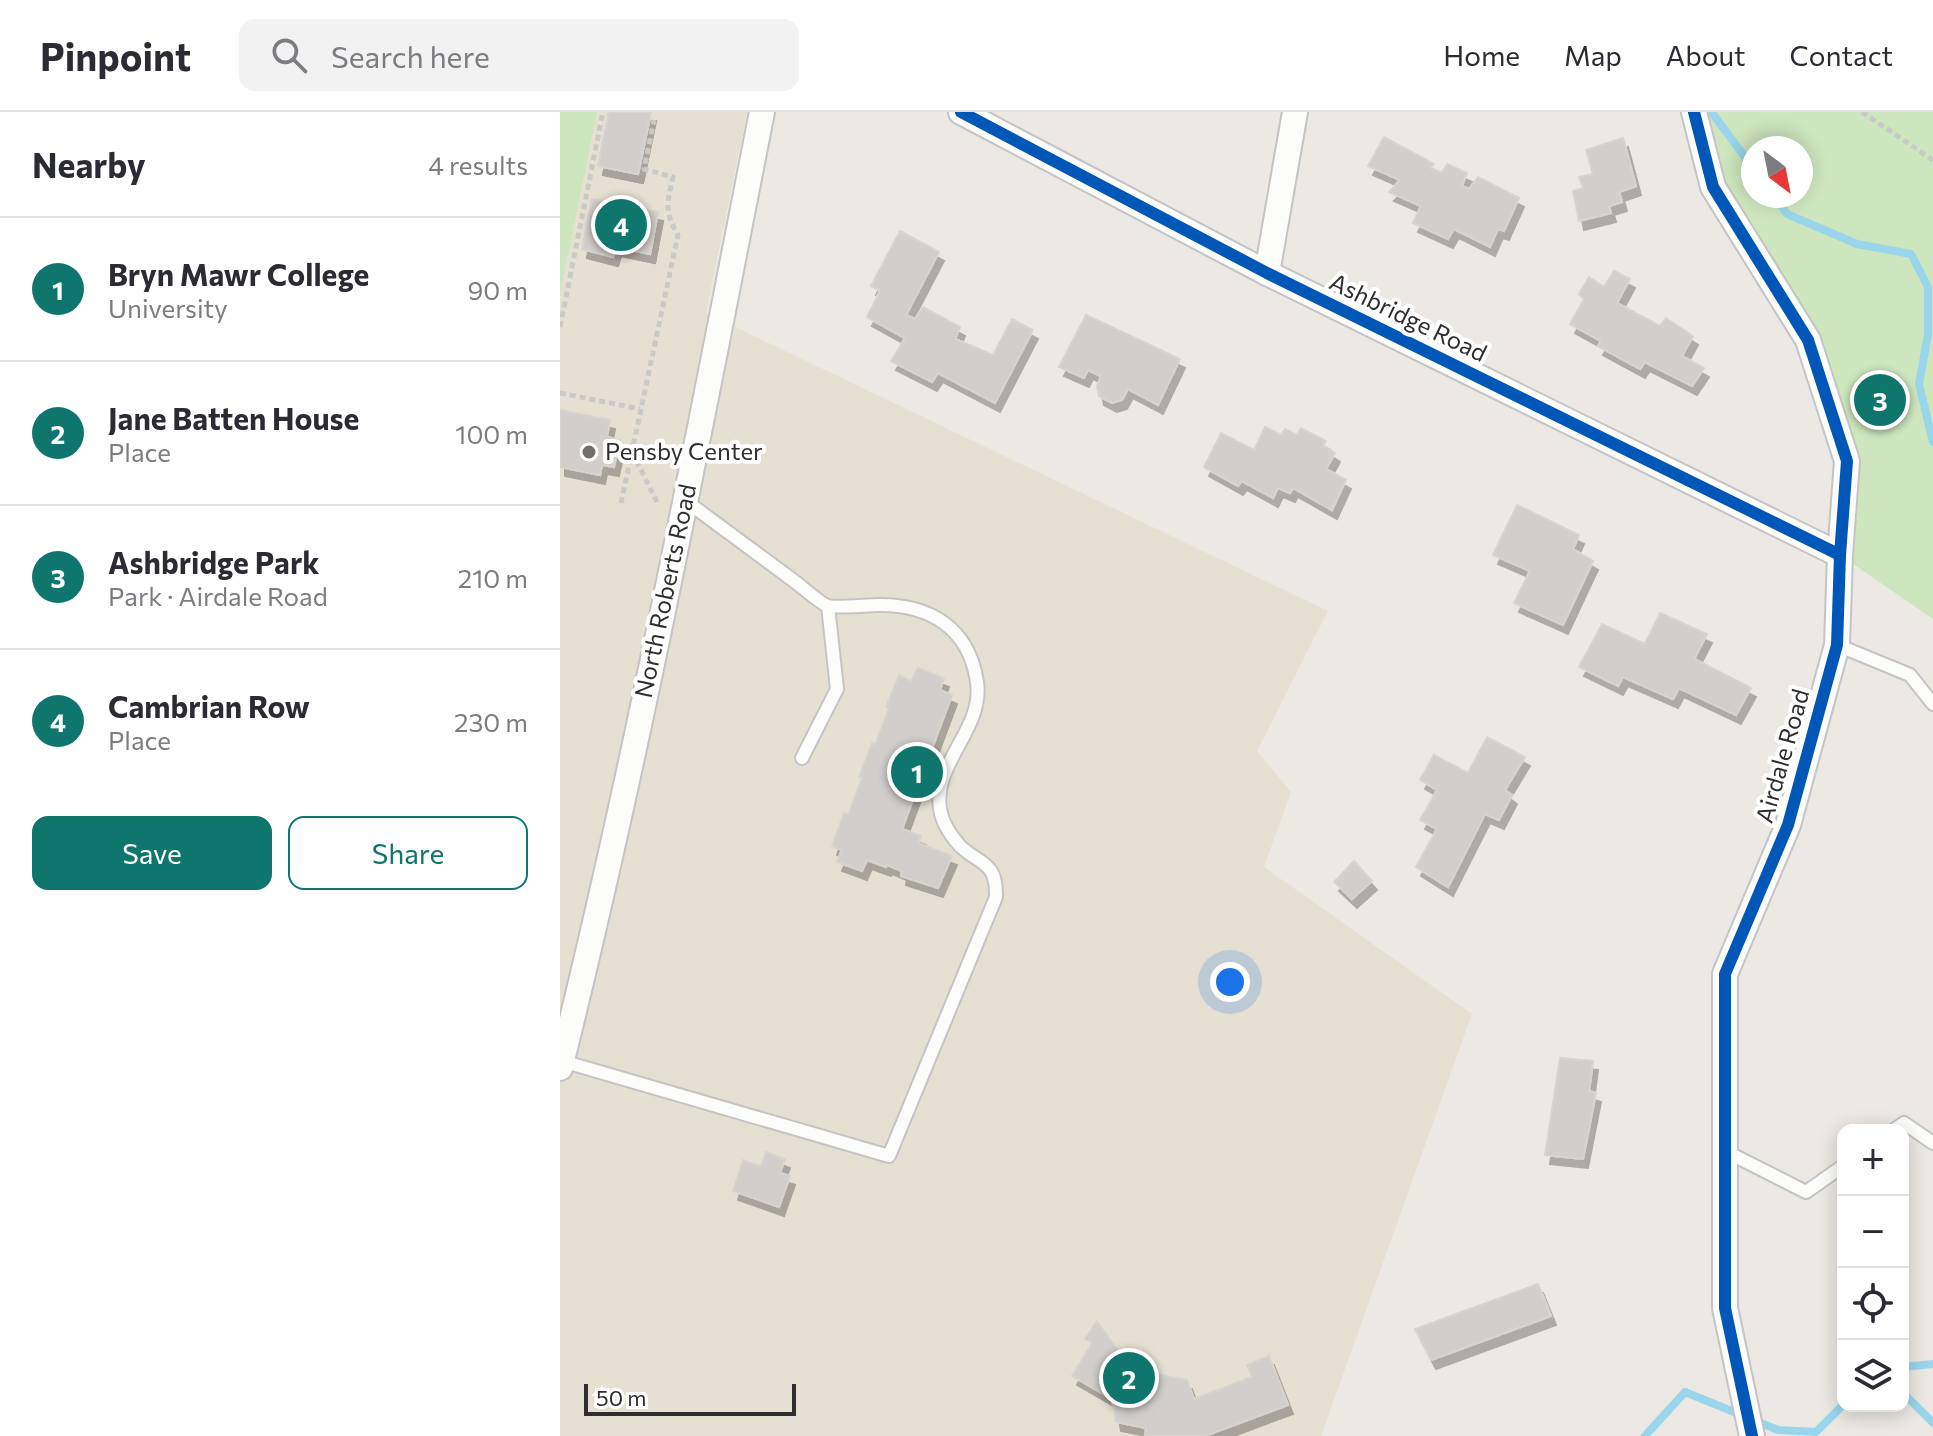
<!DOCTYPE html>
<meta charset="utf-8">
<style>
body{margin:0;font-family:Commissioner,sans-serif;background:#f2f2f3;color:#2b2b33}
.controls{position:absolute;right:24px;bottom:24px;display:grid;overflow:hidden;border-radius:16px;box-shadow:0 4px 20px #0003}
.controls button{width:72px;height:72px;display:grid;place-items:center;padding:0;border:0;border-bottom:2px solid #e1e1e2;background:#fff;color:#2b2b33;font:40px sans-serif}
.compass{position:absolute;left:1181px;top:24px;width:72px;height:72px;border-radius:50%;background:#fff;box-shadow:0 4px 20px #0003;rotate:148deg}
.scale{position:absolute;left:24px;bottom:20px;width:212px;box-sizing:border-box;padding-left:8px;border:4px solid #2e2e2e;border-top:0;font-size:22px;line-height:28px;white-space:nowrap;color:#2e2e2e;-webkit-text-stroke:6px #fff;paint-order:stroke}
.you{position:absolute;left:670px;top:870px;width:28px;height:28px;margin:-20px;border:6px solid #fff;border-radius:50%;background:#1a73e8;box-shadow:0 0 0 12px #1a73e833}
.badge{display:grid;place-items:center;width:52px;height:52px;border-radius:50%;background:#0f766e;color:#fff;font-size:26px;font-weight:700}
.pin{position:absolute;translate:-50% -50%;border:4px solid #fff;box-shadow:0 2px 8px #0006}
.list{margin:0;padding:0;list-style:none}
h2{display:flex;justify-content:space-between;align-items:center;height:104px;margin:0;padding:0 32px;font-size:34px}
h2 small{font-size:26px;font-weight:400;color:#7c7c81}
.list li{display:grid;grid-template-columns:52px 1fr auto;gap:24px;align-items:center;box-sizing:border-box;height:144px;padding:0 32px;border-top:2px solid #e1e1e2}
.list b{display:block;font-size:30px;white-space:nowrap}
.list p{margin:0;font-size:26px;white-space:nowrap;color:#7c7c81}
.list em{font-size:26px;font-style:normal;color:#7c7c81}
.actions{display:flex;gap:16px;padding:24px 32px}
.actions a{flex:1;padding:18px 0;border:2px solid #0f766e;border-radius:16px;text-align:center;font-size:28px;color:#0f766e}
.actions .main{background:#0f766e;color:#fff}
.icon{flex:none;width:44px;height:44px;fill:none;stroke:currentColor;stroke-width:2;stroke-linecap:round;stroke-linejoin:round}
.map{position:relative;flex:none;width:1373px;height:1324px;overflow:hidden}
header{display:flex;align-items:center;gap:48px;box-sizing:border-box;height:112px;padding:0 40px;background:#fff;border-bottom:2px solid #e1e1e2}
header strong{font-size:38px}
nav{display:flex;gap:44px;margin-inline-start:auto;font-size:28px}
.search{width:560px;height:72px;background:#f2f2f3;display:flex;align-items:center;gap:20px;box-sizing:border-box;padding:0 28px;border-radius:16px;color:#7c7c81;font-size:30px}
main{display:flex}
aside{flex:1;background:#fff}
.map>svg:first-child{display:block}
.education{fill:#e6e0d3}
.green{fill:#cee6be;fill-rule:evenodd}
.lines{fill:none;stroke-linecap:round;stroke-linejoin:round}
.stream{stroke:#99d6ec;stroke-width:8}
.building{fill:#d1cecb;stroke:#d7d4d0;stroke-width:2;filter:url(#shadow)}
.service-casing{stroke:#c5c4c5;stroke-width:16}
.minor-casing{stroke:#c5c4c5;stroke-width:28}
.path{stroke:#c9c9c8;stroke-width:5;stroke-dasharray:6 4;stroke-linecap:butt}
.service{stroke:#fcfcfb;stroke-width:12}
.minor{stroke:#fcfcfb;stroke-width:24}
.cycleway-casing{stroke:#fff;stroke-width:17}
.cycleway{stroke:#0057b8;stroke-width:12}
.poi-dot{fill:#706f6e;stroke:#fff;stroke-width:3}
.labels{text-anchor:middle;stroke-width:8;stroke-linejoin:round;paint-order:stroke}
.street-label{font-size:24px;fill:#2e2e2e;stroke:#fff}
.poi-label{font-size:24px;fill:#2e2e2e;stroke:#fff;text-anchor:start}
</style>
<header>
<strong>Pinpoint</strong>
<div class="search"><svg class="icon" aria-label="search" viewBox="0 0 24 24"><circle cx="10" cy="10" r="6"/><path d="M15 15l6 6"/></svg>Search here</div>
<nav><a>Home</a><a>Map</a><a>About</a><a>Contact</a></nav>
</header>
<main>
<aside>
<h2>Nearby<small>4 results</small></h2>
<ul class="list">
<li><span class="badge">1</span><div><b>Bryn Mawr College</b><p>University</p></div><em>90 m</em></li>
<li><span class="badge">2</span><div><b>Jane Batten House</b><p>Place</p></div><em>100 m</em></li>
<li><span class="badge">3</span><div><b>Ashbridge Park</b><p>Park · Airdale Road</p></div><em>210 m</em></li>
<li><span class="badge">4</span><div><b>Cambrian Row</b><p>Place</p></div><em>230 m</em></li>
</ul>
<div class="actions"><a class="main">Save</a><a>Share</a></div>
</aside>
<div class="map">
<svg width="1373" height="1324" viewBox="0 0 1373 1324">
<defs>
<filter id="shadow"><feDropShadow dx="5" dy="9" stdDeviation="0" flood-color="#0004"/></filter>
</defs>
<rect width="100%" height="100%" fill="#ece8e4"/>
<polygon class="education" points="0,0 187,0 146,201 768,499 697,639 731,680 704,755 912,902 761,1324 0,1324"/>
<g class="green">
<polygon points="0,0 37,0 0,182"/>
<path d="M1134,0H1373V507L1280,443L1287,349L1248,228L1153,75ZM1193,36H1241V84H1193Z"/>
</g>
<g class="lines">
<g class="stream">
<polyline points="1153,2 1193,56"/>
<polyline points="1214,84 1227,102 1297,132 1351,142 1368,175 1368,222 1359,272 1373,330"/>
<polyline points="1343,1255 1373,1252"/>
<polyline points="1343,1281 1373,1311"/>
<polyline points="1085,1324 1125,1280 1218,1318 1256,1320 1283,1293"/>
</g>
</g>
<g class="building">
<polygon points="49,0 91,0 78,62 38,54"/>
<polygon points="49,0 91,0 78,62 38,54"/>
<polygon points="824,25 874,52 870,56 882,61 887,52 907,61 902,74 909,77 918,65 959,86 944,119 938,117 930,135 894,117 888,127 853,111 861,94 829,80 840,68 808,54"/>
<polygon points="1063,26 1076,74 1059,80 1062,90 1049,94 1051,101 1019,109 1013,79 1023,76 1019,65 1033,62 1026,38"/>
<polygon points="32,87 98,100 90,142 56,135 53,145 22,137"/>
<polygon points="32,87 98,100 90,142 56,135 53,145 22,137"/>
<polygon points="340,119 379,140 346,203 355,207 363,195 400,215 395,227 433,243 452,207 473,218 435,291 378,261 372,270 331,249 345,226 307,205 320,179 311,174"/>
<polygon points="1054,159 1070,167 1057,191 1100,214 1106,206 1133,224 1122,244 1144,256 1132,274 1085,250 1080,257 1038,234 1041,229 1010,212 1024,187 1019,182 1029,165 1044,175"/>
<polygon points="526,203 620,247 598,293 568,277 562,288 552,291 539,284 537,274 541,264 528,258 524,266 499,255"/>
<polygon points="0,298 50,308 47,325 60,328 54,355 42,353 40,363 0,355"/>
<polygon points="705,315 721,323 725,317 737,323 741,316 766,329 763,333 775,341 766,357 786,368 772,398 733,376 730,381 718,376 713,386 682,369 678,374 644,355 661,321 694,338"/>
<polygon points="957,393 1019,423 1013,437 1033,449 1003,513 954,491 970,459 933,443"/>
<polygon points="1100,501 1147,522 1134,547 1191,576 1176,603 1119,576 1113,587 1063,565 1058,574 1019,555 1042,512 1085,532"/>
<polygon points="358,556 384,566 380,578 392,583 342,717 361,724 358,731 392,744 378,776 341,764 342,759 327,753 326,755 307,748 302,759 277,750 282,738 272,734 284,701 288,703 302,666 299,665 312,631 315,633 329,596 326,595 339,563 351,569"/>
<polygon points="927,625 965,645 945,678 952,683 939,708 925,702 888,775 856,755 877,717 860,708 877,678 860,668 874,643 908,661"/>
<polygon points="794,749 812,769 792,787 774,770"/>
<polygon points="1000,946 1033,949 1029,979 1036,981 1023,1047 985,1043"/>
<polygon points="206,1040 225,1047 220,1061 230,1064 219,1095 173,1079 183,1048 201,1054"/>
<polygon points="978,1172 991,1204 871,1248 855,1217"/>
<polygon points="537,1209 560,1241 553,1253 570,1262 571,1257 627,1268 634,1287 692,1265 687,1253 709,1244 728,1293 645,1324 585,1324 586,1316 556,1310 552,1287 512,1264 532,1231 525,1227"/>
</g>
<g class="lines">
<g class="service-casing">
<g id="service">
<polyline points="1277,533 1350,563 1373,592"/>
<polyline points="242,646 277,577 268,494"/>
<path d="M2,949L329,1044L436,785C437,749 420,753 400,734C391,724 382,710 380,697C373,650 424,617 417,570C409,516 370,492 317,493C308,493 276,496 268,494C261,492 241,474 234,469C198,442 162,416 126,389"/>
<polyline points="1334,1018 1344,1011 1373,1031"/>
<polyline points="1165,1039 1246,1080 1283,1054"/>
</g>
</g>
<g class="minor-casing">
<g id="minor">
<polyline points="401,0 707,161 1280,443"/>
<polyline points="1134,0 1153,75 1248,228 1287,349 1280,443 1277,533 1228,713 1165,862 1165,1196 1192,1324"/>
<polyline points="707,161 735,0"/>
<path d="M0,956C79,640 139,320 202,0"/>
</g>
</g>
<g class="path">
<polyline points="1302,0 1373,48"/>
<polyline points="0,215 43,0"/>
<polyline points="0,281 80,297"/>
<polyline points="72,340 98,392"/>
<path d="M61,391L118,123C104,100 107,90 113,65L84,57L94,8"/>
</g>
<use href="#service" class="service"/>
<use href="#minor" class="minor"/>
<g class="cycleway-casing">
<g id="cycleway">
<polyline points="401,0 707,161 1280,443"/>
<polyline points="1134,0 1153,75 1248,228 1287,349 1280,443 1277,533 1228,713 1165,862 1165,1196 1192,1324"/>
</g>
</g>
<use href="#cycleway" class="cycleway"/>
</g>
<circle class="poi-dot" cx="29" cy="340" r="8"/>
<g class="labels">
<g class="street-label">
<text transform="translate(848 206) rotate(26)" y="8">Ashbridge Road</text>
<text transform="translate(106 479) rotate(-78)" y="8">North Roberts Road</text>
<text transform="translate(1223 644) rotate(-74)" y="8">Airdale Road</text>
</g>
<g class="poi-label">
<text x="45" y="348">Pensby Center</text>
</g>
</g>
</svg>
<div class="controls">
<button>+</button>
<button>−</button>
<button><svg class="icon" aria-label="locate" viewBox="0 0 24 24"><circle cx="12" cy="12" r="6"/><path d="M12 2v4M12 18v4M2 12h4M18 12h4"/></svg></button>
<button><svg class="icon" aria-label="layers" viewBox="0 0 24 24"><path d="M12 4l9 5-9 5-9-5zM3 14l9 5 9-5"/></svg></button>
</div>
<svg class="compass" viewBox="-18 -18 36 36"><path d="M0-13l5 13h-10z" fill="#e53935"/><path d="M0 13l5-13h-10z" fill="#7c7c81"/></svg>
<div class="scale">50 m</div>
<div class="you"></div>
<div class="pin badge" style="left:357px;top:660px">1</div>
<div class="pin badge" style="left:569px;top:1266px">2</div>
<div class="pin badge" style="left:1320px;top:288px">3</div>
<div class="pin badge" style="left:61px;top:113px">4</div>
</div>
</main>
